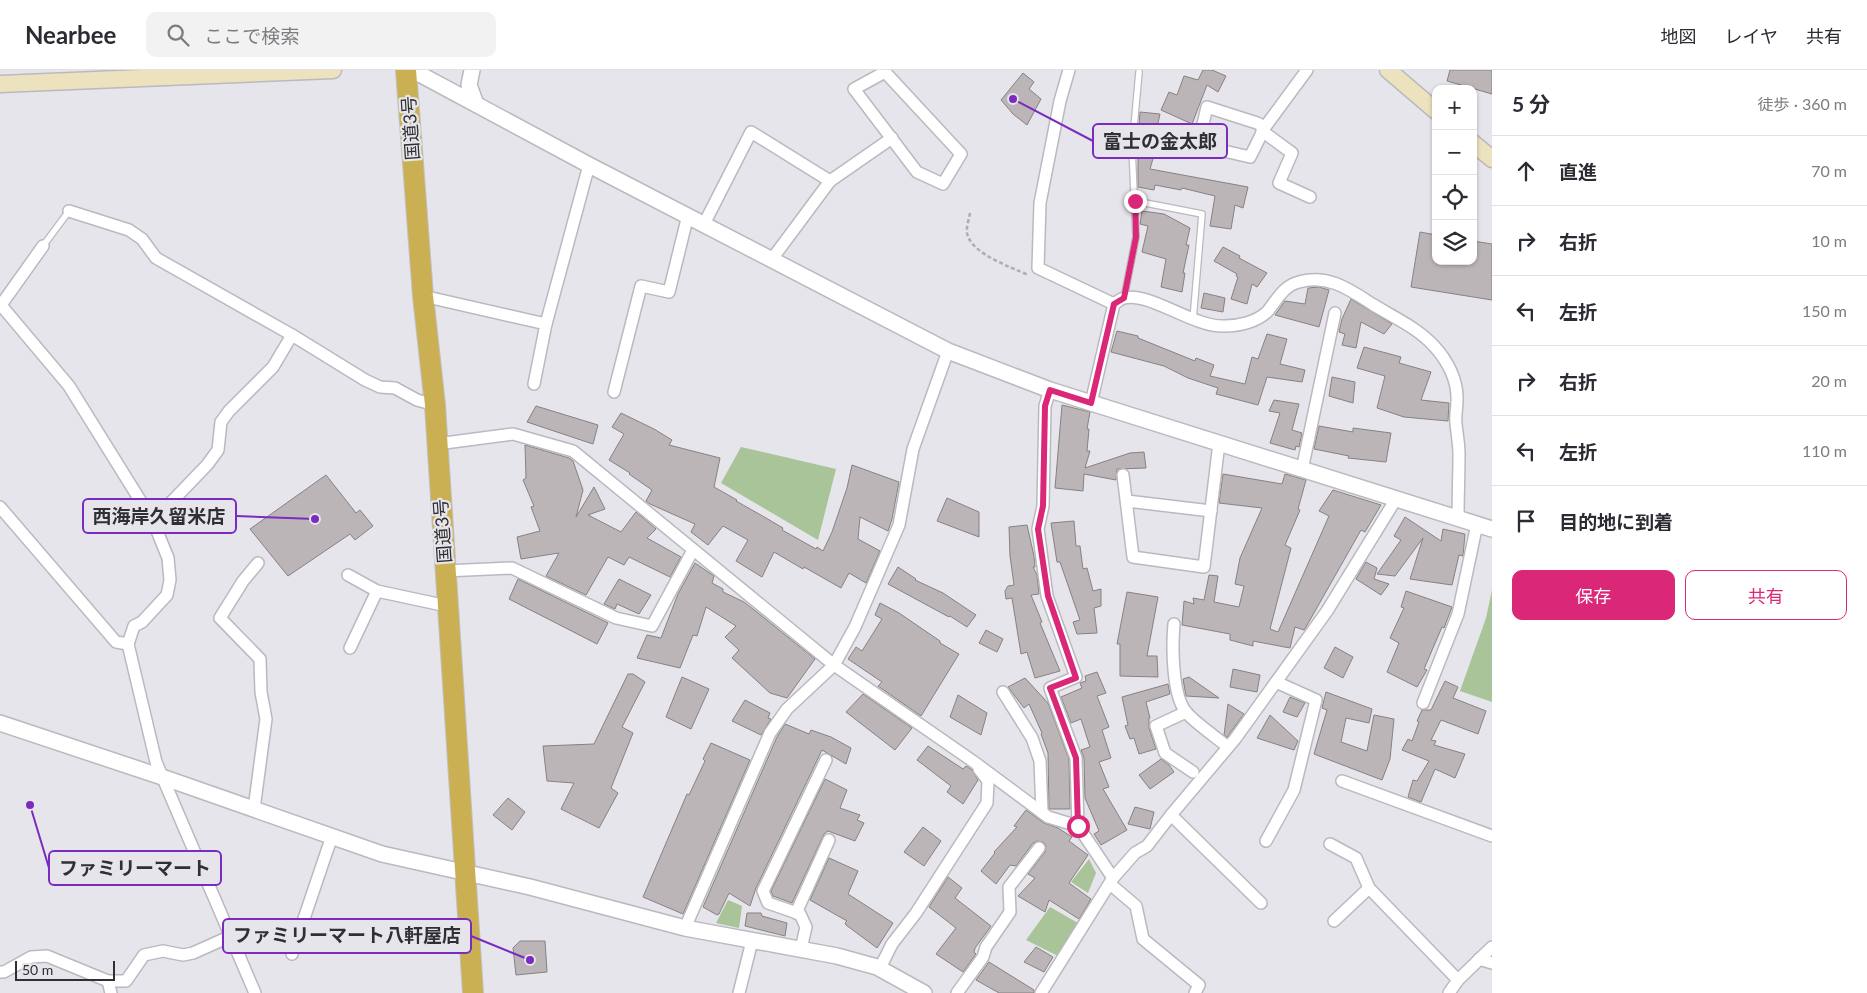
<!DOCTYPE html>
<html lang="ja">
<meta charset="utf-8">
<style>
body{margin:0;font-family:Lato,"Noto Sans JP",sans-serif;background:#f2f2f3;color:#2b2b33}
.controls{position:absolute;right:15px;top:15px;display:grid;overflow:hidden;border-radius:10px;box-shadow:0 1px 4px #0004}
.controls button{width:45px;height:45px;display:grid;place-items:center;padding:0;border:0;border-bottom:1px solid #e1e1e2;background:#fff;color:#2b2b33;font:25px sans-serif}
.scale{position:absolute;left:15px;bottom:12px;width:100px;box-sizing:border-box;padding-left:5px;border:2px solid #303033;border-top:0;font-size:14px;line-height:18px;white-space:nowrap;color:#303033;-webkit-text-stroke:4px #e5e5eb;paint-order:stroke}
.stop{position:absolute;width:15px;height:15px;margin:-11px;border:4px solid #db2777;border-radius:50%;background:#fff}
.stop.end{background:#db2777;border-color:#fff;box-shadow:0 1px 5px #0008}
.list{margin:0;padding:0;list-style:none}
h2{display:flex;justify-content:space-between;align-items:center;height:65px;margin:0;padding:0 20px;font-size:21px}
h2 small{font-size:16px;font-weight:400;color:#7c7c81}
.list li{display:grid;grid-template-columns:32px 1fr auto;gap:15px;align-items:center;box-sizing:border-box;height:70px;padding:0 20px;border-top:1px solid #e1e1e2}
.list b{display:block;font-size:19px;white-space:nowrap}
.list em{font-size:16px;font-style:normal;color:#7c7c81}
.actions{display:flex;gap:10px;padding:15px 20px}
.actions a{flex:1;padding:11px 0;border:1px solid #db2777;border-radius:10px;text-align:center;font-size:18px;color:#db2777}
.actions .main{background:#db2777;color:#fff}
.icon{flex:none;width:28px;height:28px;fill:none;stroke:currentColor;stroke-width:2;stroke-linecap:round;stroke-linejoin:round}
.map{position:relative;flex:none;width:1492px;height:923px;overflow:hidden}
header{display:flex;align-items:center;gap:30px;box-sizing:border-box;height:70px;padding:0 25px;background:#fff;border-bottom:1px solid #e1e1e2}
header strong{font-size:24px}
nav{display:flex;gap:28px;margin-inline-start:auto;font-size:18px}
.search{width:350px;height:45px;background:#f2f2f3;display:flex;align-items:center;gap:12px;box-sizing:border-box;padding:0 18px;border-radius:10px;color:#7c7c81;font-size:19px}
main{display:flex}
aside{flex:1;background:#fff}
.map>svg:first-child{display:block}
.green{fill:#a9c498}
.building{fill:#bcb5b7;stroke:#878182}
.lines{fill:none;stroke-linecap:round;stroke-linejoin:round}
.service-casing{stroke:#b9b9bf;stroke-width:8}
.minor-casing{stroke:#b9b9bf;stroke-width:14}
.tertiary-casing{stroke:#b9b9bf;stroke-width:18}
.secondary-casing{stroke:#b9b9bf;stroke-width:19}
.trunk-casing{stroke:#c1c1c2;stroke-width:22}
.path{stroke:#adadb2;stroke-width:2.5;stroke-dasharray:4 2.5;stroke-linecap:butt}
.service{stroke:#fff;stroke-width:5.5}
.minor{stroke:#fff;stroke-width:11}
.tertiary{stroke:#fff;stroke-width:15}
.secondary{stroke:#ece2be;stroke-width:16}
.trunk{stroke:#cbb053;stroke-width:20}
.route{stroke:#db2777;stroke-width:6}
.labels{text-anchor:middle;stroke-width:4.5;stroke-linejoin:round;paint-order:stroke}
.street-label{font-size:18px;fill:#303033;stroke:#e5e5eb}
.leader{fill:none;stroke:#7b2cbf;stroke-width:2}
.callout-dot{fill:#7b2cbf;stroke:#e5e5eb;stroke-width:2}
.callout{fill:#e5e5eb;stroke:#7b2cbf;stroke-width:2}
.callout-label{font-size:19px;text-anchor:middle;font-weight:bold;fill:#303033}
</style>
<header>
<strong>Nearbee</strong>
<div class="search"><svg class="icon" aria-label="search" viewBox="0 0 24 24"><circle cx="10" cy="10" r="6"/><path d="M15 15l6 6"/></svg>ここで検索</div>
<nav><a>地図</a><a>レイヤ</a><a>共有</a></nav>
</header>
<main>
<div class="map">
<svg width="1492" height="923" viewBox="0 0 1492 923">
<rect width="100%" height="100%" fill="#e5e5eb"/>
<g class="green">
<polygon points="741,377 836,399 818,470 721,413"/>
<polygon points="1492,520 1492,632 1460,621 1486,548"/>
<polygon points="1089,789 1096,803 1088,823 1071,812"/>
<polygon points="728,830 742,836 739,858 716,853"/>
<polygon points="1050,837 1078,853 1058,886 1026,870"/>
</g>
<g class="building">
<polygon points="1203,0 1212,0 1226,6 1218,22 1207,15 1192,54 1161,40 1169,22 1177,25 1184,6 1198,10"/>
<polygon points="1450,0 1492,0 1492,24 1447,11"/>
<polygon points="1023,3 1034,12 1029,19 1041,29 1027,55 1013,44 1001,30"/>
<polygon points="1140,42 1160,44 1155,67 1159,68 1150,99 1248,117 1243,138 1235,135 1231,159 1210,156 1215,126 1182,118 1181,120 1155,115 1154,120 1138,117 1138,80 1137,79"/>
<polygon points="1142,141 1164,144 1190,158 1186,175 1189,175 1183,203 1185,203 1182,222 1161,217 1166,189 1142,182 1148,156 1140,154"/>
<polygon points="1420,162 1436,165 1436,191 1473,191 1473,171 1492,174 1492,230 1411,217"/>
<polygon points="1223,177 1240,186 1239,188 1267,203 1257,217 1252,214 1247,234 1231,229 1238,207 1236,206 1237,204 1214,191"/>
<polygon points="1319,217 1329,220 1319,257 1275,245 1285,231 1305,234 1308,218"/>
<polygon points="1204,223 1225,228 1223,242 1201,238"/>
<polygon points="1351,229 1392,254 1384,264 1361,252 1356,278 1342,275 1345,264 1339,262 1342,249"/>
<polygon points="1117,261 1138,266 1138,268 1195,291 1196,288 1214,295 1210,306 1245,314 1252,287 1258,289 1267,264 1287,269 1280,294 1305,300 1302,312 1267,307 1258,335 1216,324 1218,318 1188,308 1164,296 1111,282"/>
<polygon points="1364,277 1401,287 1399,293 1431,302 1421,330 1449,333 1448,351 1404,347 1377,338 1385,306 1357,298"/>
<polygon points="1332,307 1355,312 1353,333 1329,326"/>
<polygon points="1274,330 1299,334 1292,360 1302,363 1299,377 1296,376 1295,380 1270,373 1280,343 1269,341"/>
<polygon points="1062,335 1090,342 1087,359 1089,359 1087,381 1090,381 1085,398 1130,383 1144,382 1146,398 1117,399 1116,410 1084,404 1083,421 1055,418"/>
<polygon points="536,336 598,355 593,374 527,352"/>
<polygon points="621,343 654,359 672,370 669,375 720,388 714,417 737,430 736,431 766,448 783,458 782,460 816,479 817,477 823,481 832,462 847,418 852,395 899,412 892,449 888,461 860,447 858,469 880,481 866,513 849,503 841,518 804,497 803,499 774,482 762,507 736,491 748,470 723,456 708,475 691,462 695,454 650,434 646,431 652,420 629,404 630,403 609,390 624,364 612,357"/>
<polygon points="1319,356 1353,362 1353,358 1391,363 1386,392 1348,388 1349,386 1314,379"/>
<polygon points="525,375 569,388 573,391 583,420 576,447 594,417 605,439 588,445 621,462 636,442 656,459 647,468 681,487 670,507 629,487 624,495 608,487 586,525 546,506 559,483 521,489 517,467 540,461 531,437 534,436 523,410 526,408"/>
<polygon points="1223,404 1282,414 1285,404 1306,410 1298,439 1300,440 1285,475 1291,478 1270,559 1278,562 1329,446 1319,441 1333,420 1381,435 1365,462 1361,460 1306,557 1304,560 1295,557 1290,578 1253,571 1253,576 1230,570 1230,564 1182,555 1184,531 1194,534 1193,528 1204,530 1209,505 1218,506 1214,532 1239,537 1244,516 1235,514 1240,488 1262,438 1219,433"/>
<polygon points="326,405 356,443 360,440 373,456 355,470 350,464 288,506 250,459"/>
<polygon points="947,428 979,442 979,467 937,451"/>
<polygon points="1405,447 1441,471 1443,459 1465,464 1463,486 1459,485 1452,515 1410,509 1423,468 1395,506 1377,504 1401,470 1394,466"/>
<polygon points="1074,451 1076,476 1080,476 1083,499 1087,498 1093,521 1101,519 1101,536 1094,538 1097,563 1077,564 1073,552 1080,550 1060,492 1057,492 1051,453"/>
<polygon points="1027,455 1034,486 1035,497 1033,497 1037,505 1039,524 1031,525 1042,552 1040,553 1060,601 1035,608 1027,582 1021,584 1012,528 1006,529 1005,521 1008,516 1014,515 1010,486 1009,457"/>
<polygon points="1366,492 1377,498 1374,509 1389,514 1381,525 1356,509"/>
<polygon points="695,493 714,506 712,513 723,519 723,522 744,532 758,543 815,589 787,628 770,623 732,588 739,580 725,567 736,556 706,537 697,566 693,565 680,598 637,588 647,565 661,568 678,524"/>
<polygon points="898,497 916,509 915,510 943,523 976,545 967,557 950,546 949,547 888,514"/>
<polygon points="518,509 608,553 597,574 509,529"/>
<polygon points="619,509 651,525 639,544 617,534 615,539 604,534"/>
<polygon points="1406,521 1452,537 1444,558 1442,557 1424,599 1427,600 1417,617 1387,602 1399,573 1390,568 1404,538 1401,537"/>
<polygon points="1127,522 1158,527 1147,586 1157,586 1158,607 1120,606 1120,574 1117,574"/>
<polygon points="880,533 899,543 940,571 940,573 959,584 921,646 878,616 882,612 848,589 856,577 862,581 882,549 875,545"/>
<polygon points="986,560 1003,569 997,582 979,573"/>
<polygon points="1335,577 1353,587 1343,608 1324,598"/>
<polygon points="1233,599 1260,605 1257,622 1230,617"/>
<polygon points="1097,602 1106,623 1097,626 1109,657 1102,660 1111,688 1099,692 1109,717 1103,719 1127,760 1101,775 1094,764 1099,761 1085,728 1084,688 1081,680 1090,677 1081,649 1071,653 1061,627 1082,618 1080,613 1086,611 1085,606"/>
<polygon points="628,604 633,604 645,612 622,657 633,663 611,718 618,723 599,758 561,739 574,713 547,711 543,676 594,674"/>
<polygon points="682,607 709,619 691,659 666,647"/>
<polygon points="1189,607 1219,628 1186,626 1183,609"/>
<polygon points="1025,608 1048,633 1069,689 1070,739 1049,739 1048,683 1041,664 1042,663 1029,634 1024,638 1008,617"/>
<polygon points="1445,611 1458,617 1453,628 1486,641 1478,664 1441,650 1431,670 1436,671 1434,675 1465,684 1455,708 1435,699 1421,732 1408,727 1413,710 1417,711 1429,691 1402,680 1408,669 1412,671 1419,652 1417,651 1422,640 1431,640"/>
<polygon points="1168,614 1170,624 1146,632 1150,648 1149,648 1149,658 1156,679 1139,684 1134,668 1130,669 1125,656 1128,655 1122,627"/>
<polygon points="1326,622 1372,639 1369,653 1346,648 1341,672 1367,681 1374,645 1394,649 1390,689 1382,710 1314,684 1327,640 1322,638"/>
<polygon points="863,624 912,658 895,680 846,642"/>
<polygon points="958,625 987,643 981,665 950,647"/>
<polygon points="1290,627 1305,633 1297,647 1283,642"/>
<polygon points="745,630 770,643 768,648 771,649 761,665 732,651"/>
<polygon points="1228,634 1244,644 1227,667 1224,665"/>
<polygon points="1270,645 1298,671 1294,680 1257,668"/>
<polygon points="785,654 809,664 811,660 831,667 851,678 846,694 822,680 756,818 750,836 729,823 719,844 717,845 703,837 777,667"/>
<polygon points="711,673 750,690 683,844 643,827 687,724 689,725 705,691 703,689"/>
<polygon points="928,676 963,699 966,696 972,700 978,710 963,734 947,722 951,716 917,690"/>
<polygon points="1161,689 1169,695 1174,702 1150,719 1139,705"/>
<polygon points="825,709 847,720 840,738 860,745 857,750 864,753 855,771 828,761 824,764 792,833 773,826 771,821"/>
<polygon points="508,728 525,742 512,760 493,745"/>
<polygon points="1135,737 1154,742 1150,759 1128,754"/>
<polygon points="1026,740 1044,753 1058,758 1072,767 1069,771 1088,785 1069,813 1091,829 1079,849 1049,830 1045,842 1018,826 1035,808 1028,804 1045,782 1046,776 1043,772 1037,771 1033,773 1016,796 1010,795 996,814 981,801 995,783 994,782 1017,757 1014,756"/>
<polygon points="923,757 941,771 924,796 904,782"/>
<polygon points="829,788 858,801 848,824 893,853 877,878 846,855 845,853 847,851 810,830"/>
<polygon points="948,807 962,818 955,828 991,856 975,878 974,882 976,884 963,902 936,884 956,858 929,837"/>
<polygon points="747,843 761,843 762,846 787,853 785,866 745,856"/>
<polygon points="520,871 545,871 547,902 516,905 513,878"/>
<polygon points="1036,877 1053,887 1044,902 1024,892"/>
<polygon points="989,892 1034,920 1034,923 999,923 976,910"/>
</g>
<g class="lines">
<g class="service-casing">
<g id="service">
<polyline points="1135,131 1202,144 1193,250"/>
<polyline points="43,176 69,141"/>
<polyline points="1124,228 1136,167 1132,79 1139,2"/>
</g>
</g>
<g class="minor-casing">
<g id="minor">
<polyline points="1069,0 1060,31 1040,133 1038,198 1114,234 1091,333"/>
<polyline points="885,2 854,19 917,102 943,114 961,84 885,2 885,0"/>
<polyline points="1265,57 1257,53 1207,37 1198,75 1250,87 1265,57 1307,0"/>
<polyline points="1262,61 1292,83 1279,113 1310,127"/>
<polyline points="69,141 129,160 142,169 156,188 292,265 365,310 380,317 395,318 417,330 435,335"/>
<polyline points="704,154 751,62 830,111"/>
<polyline points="772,189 830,111 892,68"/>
<polyline points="423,226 546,254"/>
<polyline points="0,234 69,316 153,451 168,488 170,510 167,525 142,552 134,556 128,574 156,692 255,923"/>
<path d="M1114,234C1117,232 1120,229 1124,228C1149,221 1194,258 1225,256C1239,256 1256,252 1267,242C1277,230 1283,216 1299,212C1328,204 1349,219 1372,234C1393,247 1418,258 1434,276C1448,291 1458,311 1457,331C1457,338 1455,346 1456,354C1457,364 1459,374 1459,384C1459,405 1458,427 1458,448"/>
<polyline points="1,235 43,176"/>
<polyline points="534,314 546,254 589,95"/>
<polyline points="1050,320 1045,336 1043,436 1038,459 1047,526 1076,607 1050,618 1076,688 1078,756"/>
<polyline points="614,322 641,216 669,222 688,145"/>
<polyline points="437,374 513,364 573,381 834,595 974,692 1048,747 1078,756 1113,808"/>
<polyline points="1302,400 1335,243"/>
<polyline points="1123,405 1133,487 1204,497 1219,373"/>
<polyline points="1127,431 1211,441"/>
<polyline points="0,437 116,572 128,574"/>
<polyline points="153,451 207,395 218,380 221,352 229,341 273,297 292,265"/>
<polyline points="445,501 512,498 616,548 652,556 693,480"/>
<polyline points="348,505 377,521"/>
<path d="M1174,554C1172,576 1172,625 1186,642C1195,653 1216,667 1228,677"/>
<polyline points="350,578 377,521 447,536"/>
<polyline points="1003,622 1032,668 1040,691 1042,742"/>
<polyline points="1423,633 1458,544 1477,454"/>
<polyline points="1186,642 1156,656 1165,683 1193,702"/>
<polyline points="1342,711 1492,766"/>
<polyline points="254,739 266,649 261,622 260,589 220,548 243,511 258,493"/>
<polyline points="1171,745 1261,833"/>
<polyline points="1266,771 1294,720 1316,630 1276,612"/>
<polyline points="1330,774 1356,788 1369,818 1458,910"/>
<polyline points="1110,814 1136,836 1143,869 1199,915 1195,923"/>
<polyline points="796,843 829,770"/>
<polyline points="1334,851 1369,818"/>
<polyline points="685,858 770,663 787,639 834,595 855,557 899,455 913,379 948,281"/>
<polyline points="801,879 806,857 800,844 768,833 763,821 826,690"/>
<polyline points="292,884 332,766"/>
<polyline points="1479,889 1492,893"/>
<polyline points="877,897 881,896 892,874 916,843 987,733 988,711 979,699"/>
<polyline points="0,902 4,902 31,887 47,886 108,911 111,923"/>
<polyline points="108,911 126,911 144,885 163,881 183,885 193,883 231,866"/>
<polyline points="739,923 752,871"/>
<polyline points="957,923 983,887 986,877 1010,842 1009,817 1039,778"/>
<polyline points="1041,923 1113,808 1135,783 1147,776 1171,745 1235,669 1327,541 1396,429"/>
<polyline points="1449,923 1458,910 1492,877"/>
</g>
</g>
<g class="tertiary-casing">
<g id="tertiary">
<polyline points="412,0 589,95 948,281 1050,320 1492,459"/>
<polyline points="472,0 469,15 476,34"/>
<polyline points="0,653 162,707 382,784 530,817 685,858 837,886 877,897 924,923"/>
</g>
</g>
<g class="secondary-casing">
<g id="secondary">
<polyline points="1388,0 1436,41"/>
<polyline points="0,14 333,0"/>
<polyline points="1473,73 1492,89"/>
</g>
</g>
<g class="trunk-casing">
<polyline id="trunk" points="406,0 423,226 435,335 473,923"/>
</g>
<path class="path" d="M970,143C969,149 966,158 967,163C971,184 1011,197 1028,205"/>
<use href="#service" class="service"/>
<use href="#minor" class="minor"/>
<use href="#tertiary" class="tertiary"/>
<use href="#secondary" class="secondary"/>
<use href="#trunk" class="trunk"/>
</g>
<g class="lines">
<polyline class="route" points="1078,756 1076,688 1050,618 1076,608 1048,526 1038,459 1043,436 1045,336 1050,320 1091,333 1114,234 1124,228 1136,167 1135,131"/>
</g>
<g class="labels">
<g class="street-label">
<text transform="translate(411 58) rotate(-94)" y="6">国道3号</text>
<text transform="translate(443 461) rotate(-94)" y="6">国道3号</text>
</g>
</g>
<path class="leader" d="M1013 29L1093 71M315 449L236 446M30 735L49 798M530 890L471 866"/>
<g class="callout-dot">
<circle cx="1013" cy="29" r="5"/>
<circle cx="315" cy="449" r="5"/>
<circle cx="30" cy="735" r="5"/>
<circle cx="530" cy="890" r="5"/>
</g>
<g class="callout">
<rect x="1093" y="54" width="134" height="34" rx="5"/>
<rect x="83" y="429" width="153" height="34" rx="5"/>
<rect x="49" y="781" width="172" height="34" rx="5"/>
<rect x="223" y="849" width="248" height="34" rx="5"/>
</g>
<g class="callout-label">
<text x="1160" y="78">富士の金太郎</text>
<text x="159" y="453">西海岸久留米店</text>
<text x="135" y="805">ファミリーマート</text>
<text x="347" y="872">ファミリーマート八軒屋店</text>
</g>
</svg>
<div class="controls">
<button>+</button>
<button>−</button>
<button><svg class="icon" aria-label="locate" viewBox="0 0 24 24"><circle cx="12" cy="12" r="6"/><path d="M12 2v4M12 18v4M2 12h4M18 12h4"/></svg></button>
<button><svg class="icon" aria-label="layers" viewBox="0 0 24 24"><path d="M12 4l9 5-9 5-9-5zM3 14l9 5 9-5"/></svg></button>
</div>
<div class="scale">50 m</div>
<div class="stop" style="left:1078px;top:756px"></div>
<div class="stop end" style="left:1135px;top:131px"></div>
</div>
<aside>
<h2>5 分<small>徒歩 · 360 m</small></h2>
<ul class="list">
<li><svg class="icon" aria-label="ahead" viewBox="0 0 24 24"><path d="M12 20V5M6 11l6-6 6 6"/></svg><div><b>直進</b></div><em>70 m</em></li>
<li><svg class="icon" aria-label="right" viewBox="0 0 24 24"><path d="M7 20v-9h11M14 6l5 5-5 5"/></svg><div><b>右折</b></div><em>10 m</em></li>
<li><svg class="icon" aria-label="left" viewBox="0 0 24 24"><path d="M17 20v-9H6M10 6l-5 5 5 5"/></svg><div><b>左折</b></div><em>150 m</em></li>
<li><svg class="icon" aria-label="right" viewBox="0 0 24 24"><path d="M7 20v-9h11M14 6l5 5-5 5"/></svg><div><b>右折</b></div><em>20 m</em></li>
<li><svg class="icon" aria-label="left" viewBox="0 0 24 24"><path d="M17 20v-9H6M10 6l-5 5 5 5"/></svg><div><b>左折</b></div><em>110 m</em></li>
<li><svg class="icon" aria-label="arrive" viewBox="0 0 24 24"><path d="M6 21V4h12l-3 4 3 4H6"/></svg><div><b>目的地に到着</b></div></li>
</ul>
<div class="actions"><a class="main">保存</a><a>共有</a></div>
</aside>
</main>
